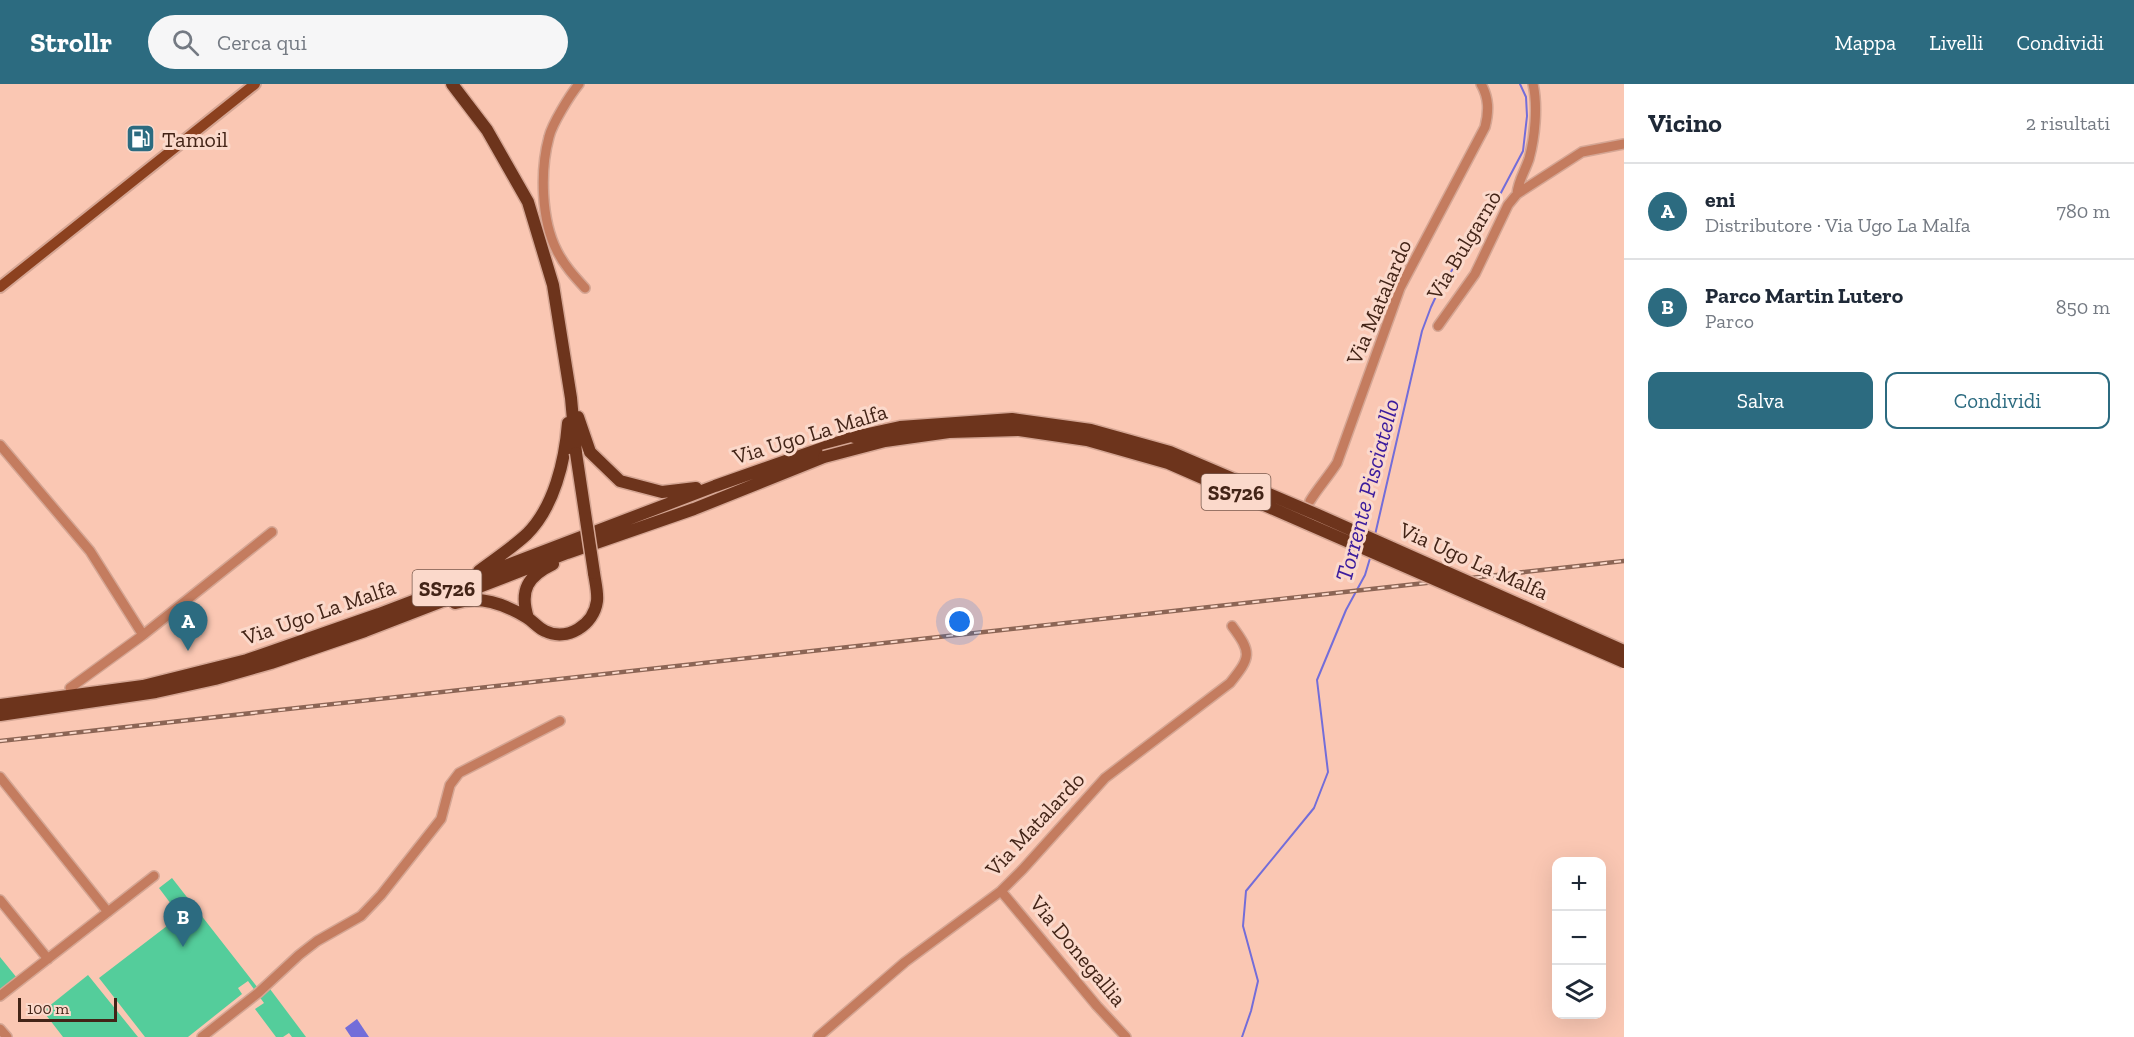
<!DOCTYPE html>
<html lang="it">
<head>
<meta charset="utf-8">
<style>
	body { margin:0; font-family:"Zilla Slab",serif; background:#f6f6f7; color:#1f2937 }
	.controls { position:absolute; right:18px; bottom:18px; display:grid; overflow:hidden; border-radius:12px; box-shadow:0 6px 24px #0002 }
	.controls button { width:54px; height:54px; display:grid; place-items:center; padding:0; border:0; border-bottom:2px solid #e0e1e3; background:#fff; color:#1f2937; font:30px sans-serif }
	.scale { position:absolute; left:18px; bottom:15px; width:99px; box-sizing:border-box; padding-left:6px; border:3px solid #432417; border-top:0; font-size:16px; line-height:21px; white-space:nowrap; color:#432417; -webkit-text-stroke:4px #fbd9cb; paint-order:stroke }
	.you { position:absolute; left:960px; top:538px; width:21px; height:21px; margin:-15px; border:4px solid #fff; border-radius:50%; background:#1a73e8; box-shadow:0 0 0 9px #1a73e833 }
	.badge { display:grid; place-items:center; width:39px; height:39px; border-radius:50%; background:#2c6b80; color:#fff; font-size:20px; font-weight:700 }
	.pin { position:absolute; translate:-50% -50px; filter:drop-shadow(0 2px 3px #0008) }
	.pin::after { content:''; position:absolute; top:32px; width:21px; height:18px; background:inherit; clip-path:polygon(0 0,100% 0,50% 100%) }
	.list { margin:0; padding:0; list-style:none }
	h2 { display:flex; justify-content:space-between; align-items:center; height:78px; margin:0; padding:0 24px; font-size:26px }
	h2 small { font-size:20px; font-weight:400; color:#747a83 }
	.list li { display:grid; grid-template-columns:39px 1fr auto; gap:18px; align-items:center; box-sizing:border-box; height:96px; padding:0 24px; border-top:2px solid #e0e1e3 }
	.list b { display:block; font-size:22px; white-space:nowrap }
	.list p { margin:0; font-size:20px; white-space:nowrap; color:#747a83 }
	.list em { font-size:20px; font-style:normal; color:#747a83 }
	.actions { display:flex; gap:12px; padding:18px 24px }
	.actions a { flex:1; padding:14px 0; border:2px solid #2c6b80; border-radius:12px; text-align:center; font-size:21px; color:#2c6b80 }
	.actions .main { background:#2c6b80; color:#fff }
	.icon { flex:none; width:33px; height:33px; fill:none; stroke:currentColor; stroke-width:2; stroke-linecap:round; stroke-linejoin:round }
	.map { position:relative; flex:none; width:1624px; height:953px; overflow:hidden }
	header { display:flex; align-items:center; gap:36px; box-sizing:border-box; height:84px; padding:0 30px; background:#2c6b80; color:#fff }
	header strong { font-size:28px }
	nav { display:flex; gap:33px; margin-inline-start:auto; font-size:21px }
	.search { width:420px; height:54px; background:#f6f6f7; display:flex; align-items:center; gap:15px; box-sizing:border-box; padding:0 21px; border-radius:33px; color:#747a83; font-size:22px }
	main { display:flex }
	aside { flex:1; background:#fff }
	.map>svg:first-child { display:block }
</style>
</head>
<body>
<header>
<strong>Strollr</strong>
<div class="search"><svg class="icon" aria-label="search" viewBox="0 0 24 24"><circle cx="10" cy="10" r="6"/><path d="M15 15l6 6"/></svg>Cerca qui</div>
<nav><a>Mappa</a><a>Livelli</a><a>Condividi</a></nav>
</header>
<main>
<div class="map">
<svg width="1624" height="953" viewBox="0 0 1624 953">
	<rect width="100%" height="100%" fill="#fac7b3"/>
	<path fill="#54cd9b" d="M172,794L258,904L267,901L306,953H292L289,949L283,953H276L255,925L264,919L248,897L238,904L242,910L188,953H145L99,894L180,832L159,804Z
		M0,873L17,894L0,907Z
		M88,891L138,953H63L43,927Z"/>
	<path fill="#736dd9" d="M357,935L369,953H351L345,944Z"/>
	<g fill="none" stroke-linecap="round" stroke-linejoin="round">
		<path stroke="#736dd9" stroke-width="2" d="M1375,451L1422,247L1431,223L1439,206L1494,122L1523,67L1527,32L1526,13L1520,0
			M1242,953L1251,927L1258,897L1243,842L1246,807L1314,724L1328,688L1317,596L1346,526L1365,491L1371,471"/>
		<defs>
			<path id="minor" d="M579,0C570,11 552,40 549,53C540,86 541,136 557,167C564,181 574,192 585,204
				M1517,110C1518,97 1525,87 1529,75C1535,53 1538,22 1533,0
				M1438,242L1475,190L1508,121L1517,110L1582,68L1624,60
				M0,361L90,467L143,551
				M1310,417C1318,404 1328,393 1337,379L1400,204L1485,43C1489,27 1489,14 1481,0
				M70,604L143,551L272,448
				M0,693L108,828
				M1001,807L1097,922L1126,953
				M0,816L48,875
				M0,912L154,792
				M0,945L7,953
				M202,953L258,909L299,871L317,857L361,832L381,811L441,735L450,701L459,689L560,637
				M818,953L905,878L1001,807L1023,785L1105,694L1230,599C1251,573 1252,569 1232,542"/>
			<path id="major" d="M0,203L255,0"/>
			<path id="highway" d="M452,0L487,46L528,118L553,201L571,314L576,369
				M578,333L590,368L620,397L662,408L696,404
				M479,487C495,475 512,464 527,450C554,423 565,377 568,339
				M455,519C480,511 504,520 526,533C533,537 538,544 545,547C567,558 594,541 597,517C598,508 595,497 594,489
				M528,534C519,506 528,492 553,480
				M0,621L143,602L247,576L379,530L715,402L854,353
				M0,631L156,608L215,595L271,579L365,547L567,469L694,425L824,373"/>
		</defs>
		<use href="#minor" stroke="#d5a694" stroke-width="12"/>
		<use href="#major" stroke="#d5a694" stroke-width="14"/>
		<use href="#highway" stroke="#d5a694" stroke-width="15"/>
		<use href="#minor" stroke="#c47c5f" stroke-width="9"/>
		<use href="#major" stroke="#8c411f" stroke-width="10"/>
		<use href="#highway" stroke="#6d341c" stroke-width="12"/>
		<defs>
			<path id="rail" d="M0,657L1624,477"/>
		</defs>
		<use href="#rail" stroke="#8c6555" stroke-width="4.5"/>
		<use href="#rail" stroke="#fbd9cb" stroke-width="2" stroke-dasharray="7" stroke-linecap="butt"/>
		<defs>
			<path id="highway-bridge" d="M854,353L900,343L1012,335L1091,346L1170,368L1318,431L1624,567
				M576,369L594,489
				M824,373L885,357L949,348L1019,346L1087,356L1168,379L1624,578"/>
		</defs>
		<use href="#highway-bridge" stroke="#d5a694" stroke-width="15" stroke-linecap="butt"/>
		<use href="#highway-bridge" stroke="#6d341c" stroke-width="12"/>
	</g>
	<defs>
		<symbol id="fuel-square" viewBox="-11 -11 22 22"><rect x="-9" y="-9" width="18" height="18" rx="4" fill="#2c6b80" stroke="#fbd9cb"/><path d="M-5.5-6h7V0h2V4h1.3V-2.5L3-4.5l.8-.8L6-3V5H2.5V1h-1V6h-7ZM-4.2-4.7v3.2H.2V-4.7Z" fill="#fff"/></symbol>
	</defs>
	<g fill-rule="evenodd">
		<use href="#fuel-square" x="124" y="38" width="33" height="33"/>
	</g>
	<g text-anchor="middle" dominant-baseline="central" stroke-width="6" stroke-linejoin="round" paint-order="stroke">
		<g fill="#fbd9cb" stroke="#7a5a4d" stroke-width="1.5">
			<rect x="1201.5" y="390" width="69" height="36" rx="4.5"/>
			<rect x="412.5" y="486" width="69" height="36" rx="4.5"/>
		</g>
		<g font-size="21" font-weight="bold" fill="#432417">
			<text x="1236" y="408">SS726</text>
			<text x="447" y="504">SS726</text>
		</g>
		<g font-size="22" fill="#432417" stroke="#fbd9cb" text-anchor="start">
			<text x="162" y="55">Tamoil</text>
		</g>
		<g font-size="22" fill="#432417" stroke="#fbd9cb">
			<text transform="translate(1464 161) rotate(-59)">Via Bulgarnò</text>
			<text transform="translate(1379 218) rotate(-67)">Via Matalardo</text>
			<text transform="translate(810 350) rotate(-17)">Via Ugo La Malfa</text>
			<text transform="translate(1474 477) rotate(24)">Via Ugo La Malfa</text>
			<text transform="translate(319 528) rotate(-19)">Via Ugo La Malfa</text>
			<text transform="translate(1035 740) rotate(-47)">Via Matalardo</text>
			<text transform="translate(1078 867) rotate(50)">Via Donegallia</text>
		</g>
		<g font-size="24" font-style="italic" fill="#3b1b9d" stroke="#fbd9cb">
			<text transform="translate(1367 406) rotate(-75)">Torrente Pisciatello</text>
		</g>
	</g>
</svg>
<div class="controls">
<button>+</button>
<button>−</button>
<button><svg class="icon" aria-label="layers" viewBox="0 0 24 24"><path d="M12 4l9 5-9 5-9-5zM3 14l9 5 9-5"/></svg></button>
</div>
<div class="scale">100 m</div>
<div class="you"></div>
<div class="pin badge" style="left:188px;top:567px">A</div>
<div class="pin badge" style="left:183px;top:863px">B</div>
</div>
<aside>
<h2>Vicino<small>2 risultati</small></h2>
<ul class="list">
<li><span class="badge">A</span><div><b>eni</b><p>Distributore · Via Ugo La Malfa</p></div><em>780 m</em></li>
<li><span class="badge">B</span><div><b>Parco Martin Lutero</b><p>Parco</p></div><em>850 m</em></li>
</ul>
<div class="actions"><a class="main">Salva</a><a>Condividi</a></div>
</aside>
</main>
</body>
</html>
